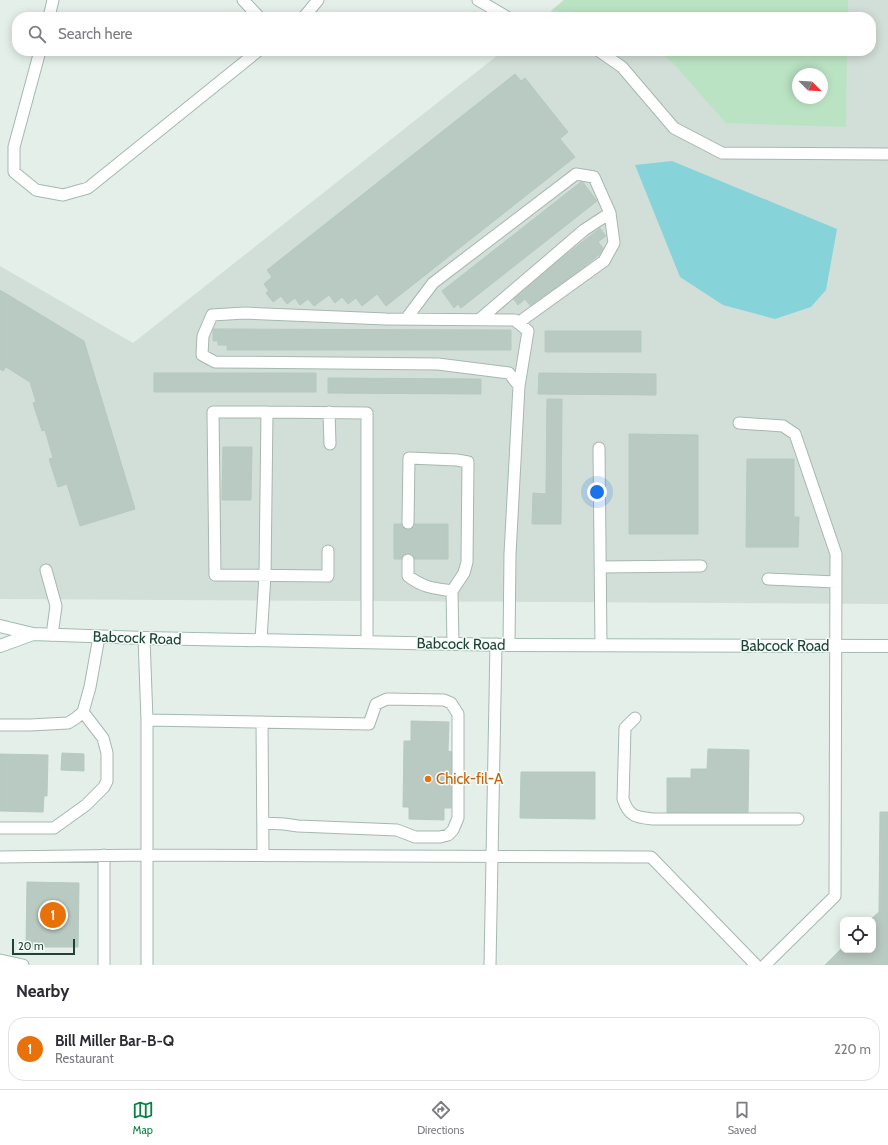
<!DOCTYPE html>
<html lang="en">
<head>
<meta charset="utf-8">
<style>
	body { margin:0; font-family:Cabin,sans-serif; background:#f2f2f3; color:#2b2b33 }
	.controls { position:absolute; right:12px; bottom:12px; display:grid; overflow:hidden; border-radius:8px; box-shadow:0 2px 10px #0003 }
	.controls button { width:36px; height:36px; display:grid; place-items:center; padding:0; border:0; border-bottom:1px solid #e1e1e2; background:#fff; color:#2b2b33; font:20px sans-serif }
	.compass { position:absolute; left:792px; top:68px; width:36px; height:36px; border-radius:50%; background:#fff; box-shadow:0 2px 10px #0003; rotate:114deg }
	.scale { position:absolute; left:12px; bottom:10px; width:63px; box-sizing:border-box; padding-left:4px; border:2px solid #204338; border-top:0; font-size:11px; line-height:14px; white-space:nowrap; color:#204338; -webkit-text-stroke:3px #f5fbf8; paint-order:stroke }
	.you { position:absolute; left:597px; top:492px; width:14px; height:14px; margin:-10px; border:3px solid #fff; border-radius:50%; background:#1a73e8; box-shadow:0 0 0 6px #1a73e833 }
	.badge { display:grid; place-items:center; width:26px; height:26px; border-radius:50%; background:#0b8043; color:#fff; font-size:13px; font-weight:700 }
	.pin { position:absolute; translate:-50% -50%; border:2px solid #fff; box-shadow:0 1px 4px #0006 }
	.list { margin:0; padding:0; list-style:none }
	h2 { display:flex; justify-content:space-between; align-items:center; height:52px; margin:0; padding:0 16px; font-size:17px }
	h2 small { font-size:13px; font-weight:400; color:#7c7c81 }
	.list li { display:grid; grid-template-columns:26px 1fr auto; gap:12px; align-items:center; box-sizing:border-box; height:64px; margin:0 8px 8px; padding:0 8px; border:1px solid #e1e1e2; border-radius:16px }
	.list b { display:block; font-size:15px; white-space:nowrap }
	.list p { margin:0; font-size:13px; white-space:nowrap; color:#7c7c81 }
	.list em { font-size:13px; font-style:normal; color:#7c7c81 }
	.icon { flex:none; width:22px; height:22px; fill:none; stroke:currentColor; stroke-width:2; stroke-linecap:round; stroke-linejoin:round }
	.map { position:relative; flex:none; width:888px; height:965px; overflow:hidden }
	.search { position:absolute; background:#fff; box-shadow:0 2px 10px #0003; left:12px; right:12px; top:12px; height:44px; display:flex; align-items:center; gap:10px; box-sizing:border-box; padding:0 14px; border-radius:16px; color:#7c7c81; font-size:15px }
	.sheet { height:124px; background:#fff }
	nav { display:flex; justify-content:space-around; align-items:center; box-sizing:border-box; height:56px; border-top:1px solid #e1e1e2; background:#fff; font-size:11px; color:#7c7c81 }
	nav a { display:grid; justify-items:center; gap:2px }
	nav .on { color:#0b8043 }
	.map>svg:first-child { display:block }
</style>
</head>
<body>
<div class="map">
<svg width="888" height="965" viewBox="0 0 888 965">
	<rect width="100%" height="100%" fill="#e4efe9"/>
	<path fill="#d2dfd8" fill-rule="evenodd" d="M564,0H888V604L0,599V266L133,343L503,51H871V17H544ZM798,74H822V98H798Z"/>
	<path fill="#bae3c3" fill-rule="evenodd" d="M564,0H848V17H586L552,10Z
		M657,51H847L846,127L726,123L671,61ZM798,74H822V98H798Z"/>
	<path fill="#86d3da" d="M672,161L837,229L826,290L811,307L775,319L723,305L680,277L635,165Z"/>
	<path fill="#b9cac2" stroke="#b5cac0" d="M515,74L521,81L525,78L568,132L560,139L575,157L386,306L377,294L362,306L356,298L348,304L342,297L335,303L329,295L314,306L308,299L300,305L295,298L287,304L281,296L273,302L266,293L269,291L264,284L272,277L267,270Z
		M582,181L597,201L461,308L458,304L454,308L442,291Z
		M600,228L606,236L598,242L605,250L532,308L525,299L518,305L512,297Z
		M0,290L84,341L135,509L80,526L67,484L58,487L49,459L53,458L45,430L42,431L33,403L36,402L30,382L6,367L3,371L0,369Z
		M213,329L511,330V350H227V345H218V341H213Z
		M545,331H641V352H545Z
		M154,373H316V392H154Z
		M539,373L656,374V395L538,394Z
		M328,378L481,379V394L328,393Z
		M547,399H562L561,524H532L533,493L546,494Z
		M629,434L698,435V534H629Z
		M223,447H252L251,500H222Z
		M747,459H794V517H799L798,547H746Z
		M394,524H448V559H394Z
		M411,721L449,722L448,751L452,752L451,808H444V820L409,819V807H403L404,741H411Z
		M708,749L749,750L748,814L667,813V778H691V769H707Z
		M62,753L84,754V771L61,770Z
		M0,754L48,755L47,796H44L43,812L0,811Z
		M521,772H595V819L520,818Z
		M880,812H888V965H825L843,947V950H873V920H870L879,912Z
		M27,882L79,883L78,947H26Z"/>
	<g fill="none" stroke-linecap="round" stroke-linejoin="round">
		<defs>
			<path id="service" d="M243,0L259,17
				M478,0L507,17
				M49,17L53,0
				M304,17L318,0
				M40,51L14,147V172L36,190L63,195L88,188L258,51
				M599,51L622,67L674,128L722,153L888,154
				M406,319L433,283L576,174L594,177L610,213L614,243L604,261L518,323
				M480,319L584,230L610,213
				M267,412L367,413V642
				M329,412L330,444
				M739,423L783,426L795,434L836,554L835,896L765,965
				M599,448L601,645
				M408,523L409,458L457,460L468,462L467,562L464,573L452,591L453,644
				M408,560V576C424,588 433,588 452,591
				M600,567L701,566
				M46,570L56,606L52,635
				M768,579L836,582
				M144,638L147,720L369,724L376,704L387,699L444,700L451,703L458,714V818L453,830L448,835L440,837H415L397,830L298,826L284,824L263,823
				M261,640L265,575L267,412H213L215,575L328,576V551
				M509,645L510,554L519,386L509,373L438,364L215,362L202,355L203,336L212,315L245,313L386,319L515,320L528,331L519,386
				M635,718L625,728L623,799C629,817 636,817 653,819H798
				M147,720V965
				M262,722L263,855
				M0,725H30L68,723L76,718L83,712L90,687L99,637
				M0,828H54L86,805L104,787L107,781V753L103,738L83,712
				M104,855V965
				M0,857L147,855L651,857L756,965
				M0,960L23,965
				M490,965L496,644"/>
			<path id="secondary" d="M0,626L33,634L144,638L509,645L888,646
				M0,646L33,634"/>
		</defs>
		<use href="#service" stroke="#a5b8b0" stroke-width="13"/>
		<use href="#secondary" stroke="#a1bcb1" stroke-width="14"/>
		<use href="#service" stroke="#fff" stroke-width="11"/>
		<use href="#secondary" stroke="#fff" stroke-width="12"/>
	</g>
	<circle fill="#e8710a" stroke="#f5fbf8" stroke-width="1.5" cx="428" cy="779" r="4"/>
	<g text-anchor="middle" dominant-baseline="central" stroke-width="3" stroke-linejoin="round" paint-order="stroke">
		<g font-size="15" fill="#204338" stroke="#f5fbf8">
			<text transform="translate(137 638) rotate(2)">Babcock Road</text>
			<text transform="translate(461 644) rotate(1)">Babcock Road</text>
			<text x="785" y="646">Babcock Road</text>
		</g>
		<g font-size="15" fill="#c56008" stroke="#f5fbf8" text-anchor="start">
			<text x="436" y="779">Chick-fil-A</text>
		</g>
	</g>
</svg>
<div class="controls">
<button><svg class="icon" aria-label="locate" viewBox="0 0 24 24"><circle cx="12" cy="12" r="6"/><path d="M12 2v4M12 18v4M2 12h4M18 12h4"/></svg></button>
</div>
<svg class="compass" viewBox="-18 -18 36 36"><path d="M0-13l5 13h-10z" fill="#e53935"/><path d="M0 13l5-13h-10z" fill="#7c7c81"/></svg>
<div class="scale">20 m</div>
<div class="you"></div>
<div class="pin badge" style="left:53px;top:915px;background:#e8710a">1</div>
<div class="search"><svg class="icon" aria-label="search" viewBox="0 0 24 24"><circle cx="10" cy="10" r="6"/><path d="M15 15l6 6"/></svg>Search here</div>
</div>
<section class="sheet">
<h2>Nearby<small></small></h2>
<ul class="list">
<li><span class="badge" style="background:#e8710a">1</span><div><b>Bill Miller Bar-B-Q</b><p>Restaurant</p></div><em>220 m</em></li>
</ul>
</section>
<nav>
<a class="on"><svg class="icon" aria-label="map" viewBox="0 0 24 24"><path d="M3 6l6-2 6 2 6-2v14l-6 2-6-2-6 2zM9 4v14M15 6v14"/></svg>Map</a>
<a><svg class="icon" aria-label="directions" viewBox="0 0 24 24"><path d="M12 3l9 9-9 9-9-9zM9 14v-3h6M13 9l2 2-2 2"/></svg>Directions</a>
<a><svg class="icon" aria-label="saved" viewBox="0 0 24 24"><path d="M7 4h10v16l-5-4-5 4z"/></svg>Saved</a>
</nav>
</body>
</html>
